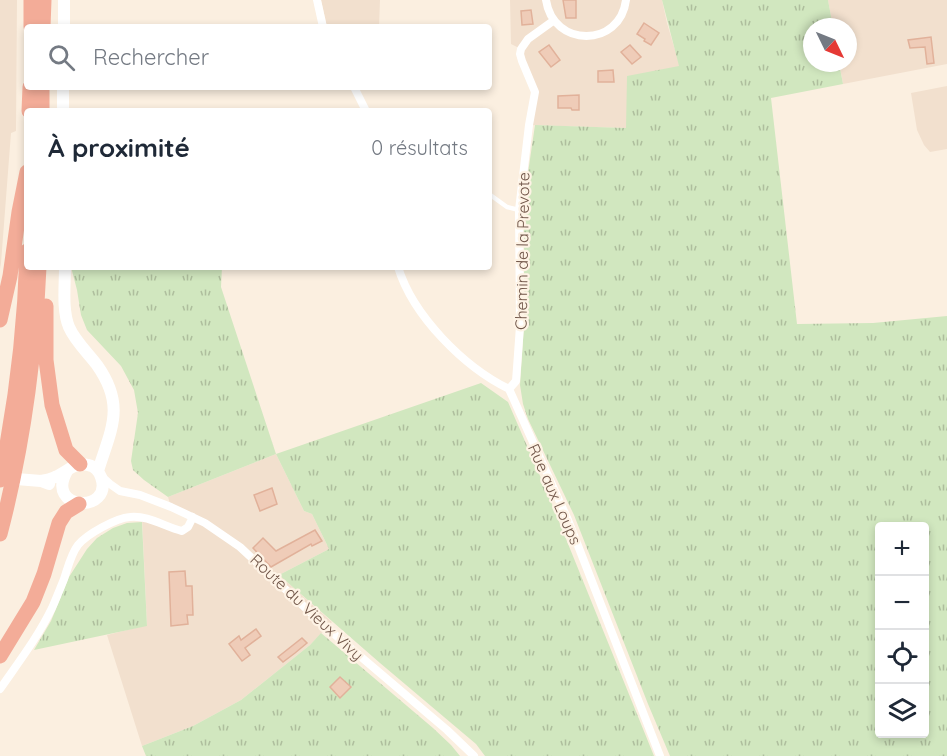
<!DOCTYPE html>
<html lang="fr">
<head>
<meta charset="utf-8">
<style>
	body { margin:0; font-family:Quicksand,sans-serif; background:#f6f6f7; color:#1f2937 }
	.controls { position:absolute; right:18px; bottom:18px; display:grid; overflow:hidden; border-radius:6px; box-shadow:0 3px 9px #0003 }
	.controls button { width:54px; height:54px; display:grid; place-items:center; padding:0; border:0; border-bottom:2px solid #e0e1e3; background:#fff; color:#1f2937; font:30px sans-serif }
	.compass { position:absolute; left:803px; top:18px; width:54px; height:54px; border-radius:50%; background:#fff; box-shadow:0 3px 9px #0003; rotate:133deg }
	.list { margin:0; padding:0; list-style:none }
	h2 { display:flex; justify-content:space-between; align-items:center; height:78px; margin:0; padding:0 24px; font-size:26px }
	h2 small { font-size:20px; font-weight:400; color:#747a83 }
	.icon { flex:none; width:33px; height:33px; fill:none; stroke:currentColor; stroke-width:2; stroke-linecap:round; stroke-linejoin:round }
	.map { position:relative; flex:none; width:947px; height:756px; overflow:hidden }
	.search { position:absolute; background:#fff; box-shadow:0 3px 9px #0003; left:24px; top:24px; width:468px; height:66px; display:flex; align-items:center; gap:15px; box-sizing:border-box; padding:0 21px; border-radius:6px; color:#747a83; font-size:22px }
	.panel { position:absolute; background:#fff; box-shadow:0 3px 9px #0003; left:24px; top:108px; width:468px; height:162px; border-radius:6px }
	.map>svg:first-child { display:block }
</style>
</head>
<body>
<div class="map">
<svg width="947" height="756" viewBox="0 0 947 756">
	<defs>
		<pattern id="grass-tufts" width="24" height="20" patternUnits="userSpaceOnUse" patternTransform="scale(1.5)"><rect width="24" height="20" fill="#d1e7bf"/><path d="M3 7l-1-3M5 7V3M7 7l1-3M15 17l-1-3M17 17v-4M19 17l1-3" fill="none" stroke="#aebe9d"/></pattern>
	</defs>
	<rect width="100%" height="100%" fill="#fbefe0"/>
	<path fill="#f2e0ce" d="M0,0H17L16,131L11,133L1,263L0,269Z
		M321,0H380L379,27H327Z
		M510,0H662L667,23L680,67L626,128L529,125L535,92L521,49L511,44Z
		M828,0H947V64L843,84L839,63H848V27H833Z
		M947,86V149L930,152L924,145L917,130L911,93Z
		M276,454L304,511L312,514L329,549L279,575L332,622L310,645L241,700L193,726L142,746L107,635L147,625L142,517L182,531L193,517L171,507L168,497Z"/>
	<path fill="url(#grass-tufts)" fill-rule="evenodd" d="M662,0H828L833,27H812V63H839L843,84L771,98L797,324L873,323L947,316V756H670L648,704L574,515L528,419L523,404L520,385L524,325V200L535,125L626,128L627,76L679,66ZM880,526H924V734H880Z
		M71,267H222L221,287L276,454L481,383L508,402L547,492L654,756H485L476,744L380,663L279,575L329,549L312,514L304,511L276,454L168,497L144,480L133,470L131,461L138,413L134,390L121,366L87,330L81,315L77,290Z
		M142,522L147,626L34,650L51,621L69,577L87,549L97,538L113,528L127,523Z
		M321,633L433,728L451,745L460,756H146L142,746L193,726L241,700L310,645Z"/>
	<path fill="#efccb8" stroke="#e1b19a" stroke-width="1.5" d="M563,0H576V18H566Z
		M531,10L533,24L522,25L521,11Z
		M644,23L659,33L651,45L644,41L645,39L637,34Z
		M931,37L934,63L927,64L925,47L910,48L908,40Z
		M549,45L560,60L551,67L539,52Z
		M630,45L641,57L632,64L621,52Z
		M613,70L614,82H598V71Z
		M579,95V110H572L571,108H558V96Z
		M272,488L277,504L260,511L254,495Z
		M315,530L322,541L312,546L311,544L271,567L253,548L263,538L276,551Z
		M185,571L186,586H192L193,615H187L188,624L171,626L169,572Z
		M256,629L261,636L245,648L250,655L242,661L229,644L239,636L241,640Z
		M302,638L307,643L295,653L283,662L278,657Z
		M340,677L351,687L340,698L330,687Z"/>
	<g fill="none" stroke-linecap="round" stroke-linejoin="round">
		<path stroke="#fff" stroke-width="4.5" d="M489,194L507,207L519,210"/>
		<path stroke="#fff" stroke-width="8" d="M317,0L323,27
			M546,0C553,48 620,48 626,0
			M354,87L366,111
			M398,267C413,316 464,367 509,389L568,520L660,756
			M509,389L516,381L518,354L520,326L519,210L529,125L535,92L522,61L520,54L521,49L528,39L553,21
			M100,475L110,484L120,491L140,495L171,507L205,523L240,547L327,628L447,730L474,756
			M0,689C18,663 38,637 52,608C56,599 60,589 64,579C68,567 71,554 78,545C87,534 116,518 130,517C148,515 165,527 182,531L188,527L193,517"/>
		<path stroke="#fff" stroke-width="12" d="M64,27V0
			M63,111V87
			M65,267C65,286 62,310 69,327C75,341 88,353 97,365C126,406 111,429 98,471
			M4,478L41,481L49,484
			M41,481C46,480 51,479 55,477C66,473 75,461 88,465C94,466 99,471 101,477C114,514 44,511 67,471"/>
		<path stroke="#f3ac98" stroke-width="15" d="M31,27V0
			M43,27L44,0
			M29,111L30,87
			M42,111V87
			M46,306V360L52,405L66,450L80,464
			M0,320L10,276L19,212L27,172
			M0,480C16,404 25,328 27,251
			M0,534C23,447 35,357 39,267
			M0,656L33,602L44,574L59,523L66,512L79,504"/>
	</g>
	<g text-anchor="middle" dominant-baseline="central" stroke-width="4.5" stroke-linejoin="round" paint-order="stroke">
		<g font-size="16" fill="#705548" stroke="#fef3e5">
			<text transform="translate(522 251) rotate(-89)">Chemin de la Prevote</text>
			<text transform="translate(555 494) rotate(66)">Rue aux Loups</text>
			<text transform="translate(307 607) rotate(43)">Route du Vieux Vivy</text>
		</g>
	</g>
</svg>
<div class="controls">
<button>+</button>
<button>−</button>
<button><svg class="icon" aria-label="locate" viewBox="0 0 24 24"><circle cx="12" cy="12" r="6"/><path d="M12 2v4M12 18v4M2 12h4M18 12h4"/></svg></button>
<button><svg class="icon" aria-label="layers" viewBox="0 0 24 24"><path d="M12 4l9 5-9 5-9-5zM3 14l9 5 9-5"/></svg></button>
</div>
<svg class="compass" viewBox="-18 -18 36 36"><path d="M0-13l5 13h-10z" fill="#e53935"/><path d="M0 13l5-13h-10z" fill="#747a83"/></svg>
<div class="search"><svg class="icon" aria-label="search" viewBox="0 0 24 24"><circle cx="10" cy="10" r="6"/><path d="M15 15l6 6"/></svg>Rechercher</div>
<section class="panel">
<h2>À proximité<small>0 résultats</small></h2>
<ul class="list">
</ul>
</section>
</div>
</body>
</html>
